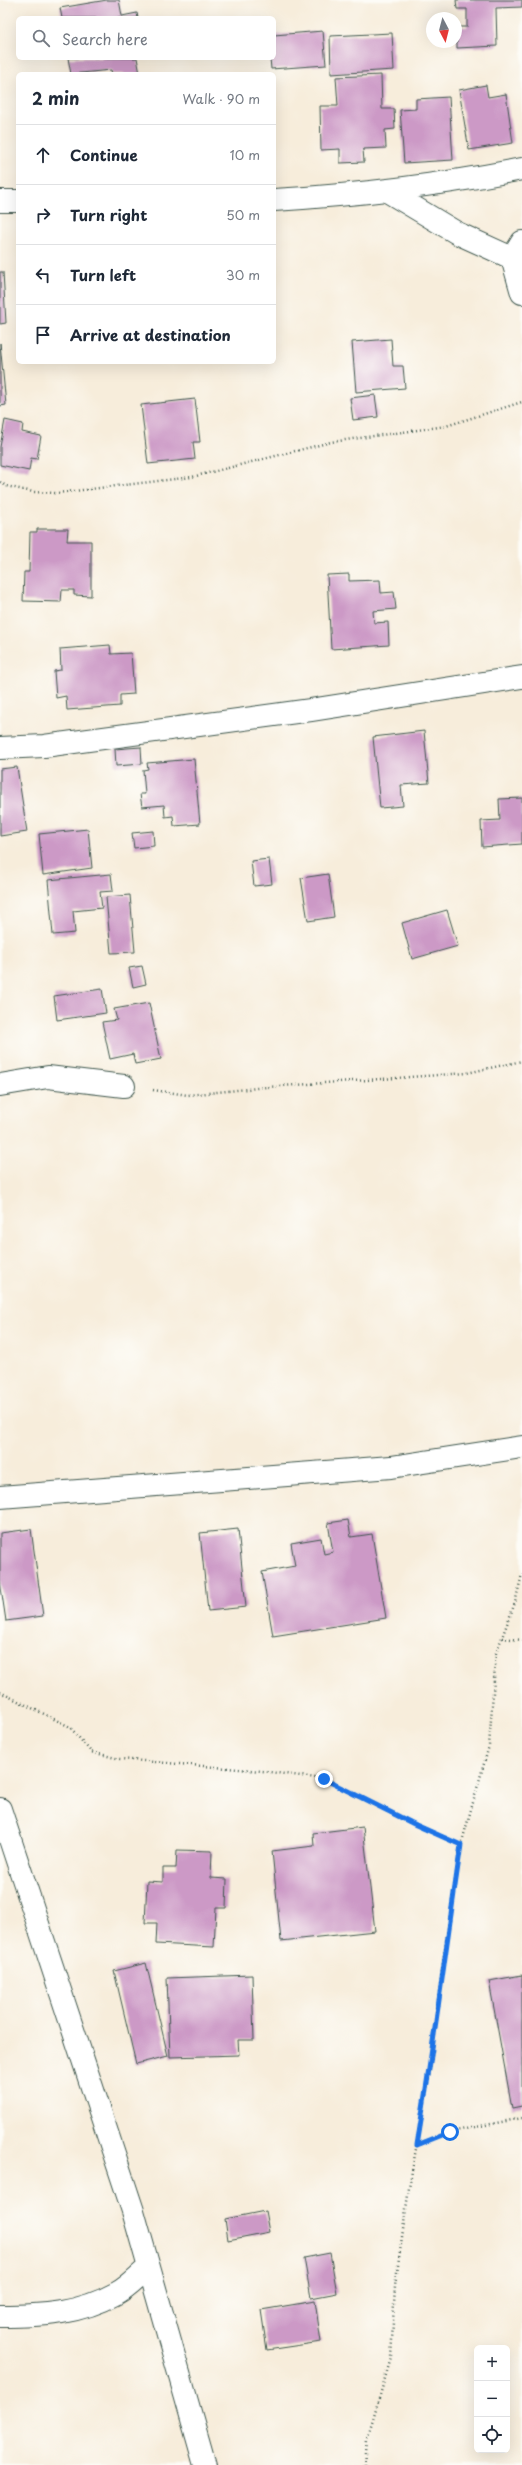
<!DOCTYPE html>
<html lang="en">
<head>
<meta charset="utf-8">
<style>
	body { margin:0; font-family:"Playpen Sans",sans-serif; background:#f6f6f7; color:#1f2937 }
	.controls { position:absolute; right:12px; bottom:12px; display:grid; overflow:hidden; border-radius:6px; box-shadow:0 4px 16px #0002 }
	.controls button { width:36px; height:36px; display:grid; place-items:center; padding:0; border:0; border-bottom:1px solid #e0e1e3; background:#fff; color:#1f2937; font:20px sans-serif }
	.compass { position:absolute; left:426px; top:12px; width:36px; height:36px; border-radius:50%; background:#fff; box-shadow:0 4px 16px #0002; rotate:173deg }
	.stop { position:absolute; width:12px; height:12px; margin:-9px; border:3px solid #1a73e8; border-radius:50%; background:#fff }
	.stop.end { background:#1a73e8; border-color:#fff; box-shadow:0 1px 4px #0008 }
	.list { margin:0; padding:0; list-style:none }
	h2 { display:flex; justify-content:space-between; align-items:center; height:52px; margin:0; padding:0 16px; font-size:17px }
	h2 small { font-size:13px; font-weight:400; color:#747a83 }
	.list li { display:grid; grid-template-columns:26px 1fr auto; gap:12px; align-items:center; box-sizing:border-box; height:60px; padding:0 16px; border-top:1px solid #e0e1e3 }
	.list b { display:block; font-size:15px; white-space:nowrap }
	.list em { font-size:13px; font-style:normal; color:#747a83 }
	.icon { flex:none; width:22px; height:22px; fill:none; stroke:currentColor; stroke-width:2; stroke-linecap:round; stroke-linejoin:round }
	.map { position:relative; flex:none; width:522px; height:2465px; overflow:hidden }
	.search { position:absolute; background:#fff; box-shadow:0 4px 16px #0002; left:16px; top:16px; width:260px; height:44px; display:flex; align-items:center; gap:10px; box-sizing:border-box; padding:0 14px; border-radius:6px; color:#747a83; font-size:15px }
	.panel { position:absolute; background:#fff; box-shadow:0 4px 16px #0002; left:16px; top:72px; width:260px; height:292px; border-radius:6px }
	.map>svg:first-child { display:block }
</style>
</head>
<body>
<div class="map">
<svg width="522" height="2465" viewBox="0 0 522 2465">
	<rect width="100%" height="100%" fill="#fdfcf7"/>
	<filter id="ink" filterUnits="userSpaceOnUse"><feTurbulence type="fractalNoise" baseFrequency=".025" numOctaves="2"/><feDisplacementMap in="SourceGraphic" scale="8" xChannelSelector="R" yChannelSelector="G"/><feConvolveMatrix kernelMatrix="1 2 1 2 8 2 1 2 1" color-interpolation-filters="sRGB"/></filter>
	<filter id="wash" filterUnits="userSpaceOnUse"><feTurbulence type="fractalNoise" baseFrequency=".012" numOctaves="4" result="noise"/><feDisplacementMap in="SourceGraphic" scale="16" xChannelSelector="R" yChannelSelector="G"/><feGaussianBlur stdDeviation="0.9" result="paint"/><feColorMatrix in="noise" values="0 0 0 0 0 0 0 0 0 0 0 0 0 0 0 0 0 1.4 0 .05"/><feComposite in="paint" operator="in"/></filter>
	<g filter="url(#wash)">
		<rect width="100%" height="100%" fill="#f7eddb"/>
		<g id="blocks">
			<path fill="#cc99c6" d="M107,0H119L122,16L137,13L138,18H62L60,8Z
				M456,0H522V7L496,8L497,46L457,48V27H467V9H457Z
				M323,31L326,65L271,69L270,58H274V35Z
				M392,33L394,70L331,74L330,36Z
				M68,58H137L140,74H112L111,70L71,74Z
				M381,75L382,109H394L395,129L385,130L386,148L363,149L364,162L340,163V149L321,150L320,106H338L336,77Z
				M486,85L488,97L506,94L513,143L469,150L459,90Z
				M449,97L453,160L404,163L400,110L416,109V99Z
				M0,272H3L6,323L0,324Z
				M391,339L393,366H403L405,388L356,392L352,342Z
				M0,343L6,405L0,406Z
				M375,395L378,417L353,420L350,398Z
				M195,399L200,442H193L195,459L148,464L141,405Z
				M5,420L23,424L22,432L41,436L37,459L31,458L29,471L0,465V447Z
				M37,529H68L67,541H91V596L74,595V590H62L61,602L23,601L24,572H29L30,532H37Z
				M349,574V581L380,580L381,593L394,592L396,609L373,611L374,623L388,622L389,645L331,649L327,575Z
				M110,645L111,654L131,653L134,694L120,695V706L67,710L66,696L56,698L54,671L61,670L60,649Z
				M424,731L429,783L401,785L403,806L380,808L373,737Z
				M141,747L142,764L116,766L115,749Z
				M194,759L200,824L174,826L173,816L165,817L164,805L142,807L140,794H145L143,770L148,769L147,763Z
				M17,767L27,832L0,836V769Z
				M522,798V844L482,847L481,821L500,820L499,799Z
				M88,829L92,868L43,875L39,834Z
				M153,831L154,846L134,848L132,833Z
				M269,859L272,884L254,886L251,861Z
				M111,874L113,891L100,892L102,908L73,911L75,933L53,935L48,880Z
				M328,874L334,917L308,921L301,878Z
				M130,895L135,952L111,953L106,897Z
				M447,910L458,946L412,959L402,923Z
				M142,966L146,984L133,987L129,968Z
				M102,989L106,1013L57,1020L54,996Z
				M149,1003L161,1059L135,1064L133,1054L110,1059L102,1022L117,1020L114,1009Z
				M348,1520L351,1537L372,1534L386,1618L273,1636L262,1572L295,1566L291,1543L321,1538L324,1554L333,1552L328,1523Z
				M31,1529L43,1616L6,1621L0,1581V1533Z
				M238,1529L246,1607L208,1611L200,1533Z
				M363,1827L375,1931L281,1941L272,1851L314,1846L313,1833Z
				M177,1850L212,1851L211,1878L227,1879L226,1908H216L214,1947L156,1944L157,1923H145L147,1881L163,1882V1868H176Z
				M146,1963L168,2056L136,2064L114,1971Z
				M252,1975L254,2040H238L239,2055L170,2057L167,1978Z
				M522,1975V2106L512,2108L489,1981Z
				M265,2211L269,2232L228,2240L225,2219Z
				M330,2253L337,2293L311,2298L304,2258Z
				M315,2301L321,2342L267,2350L261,2310Z"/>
		</g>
	</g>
	<g filter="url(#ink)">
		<use href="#blocks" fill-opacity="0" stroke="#3f574d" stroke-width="1"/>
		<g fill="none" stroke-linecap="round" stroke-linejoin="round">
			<defs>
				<path id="minor" d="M387,191L457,233L512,258L522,293
					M274,200C358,195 440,185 522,169
					M0,201H18
					M512,258L522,242
					M0,748L44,746L311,710L522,677
					M0,1085L48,1077L124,1086
					M0,1497L391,1467L522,1447
					M0,1809L133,2211L205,2465
					M0,2316C42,2316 79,2314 117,2293C128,2287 138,2276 148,2268"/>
			</defs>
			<use href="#minor" stroke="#3f574d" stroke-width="24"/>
			<path stroke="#3f574d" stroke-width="2.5" stroke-dasharray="1 3" stroke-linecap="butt" d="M0,482L6,486L33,492L57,493L192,477L331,442L446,426L522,402
				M153,1090L188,1095L267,1087L467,1073L522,1061
				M502,1638L522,1640
				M0,1692L70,1727L91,1752L120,1759L262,1771L324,1779L416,1825L461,1845
				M417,2145L450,2132L522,2118
				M365,2465L367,2439L391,2358L395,2286L409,2188L429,2076L444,1956L461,1845L489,1746L496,1653L515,1603L522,1574"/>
			<use href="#minor" stroke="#fff" stroke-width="22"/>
		</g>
	</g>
	<g fill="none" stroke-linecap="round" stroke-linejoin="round" filter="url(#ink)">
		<path stroke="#1a73e8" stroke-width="5" d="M324,1779L416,1825L461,1845C446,1945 434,2045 417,2145L450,2132"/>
	</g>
</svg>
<div class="controls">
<button>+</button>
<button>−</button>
<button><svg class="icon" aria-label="locate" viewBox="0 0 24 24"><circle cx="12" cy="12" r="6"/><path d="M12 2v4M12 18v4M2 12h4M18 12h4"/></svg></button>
</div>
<svg class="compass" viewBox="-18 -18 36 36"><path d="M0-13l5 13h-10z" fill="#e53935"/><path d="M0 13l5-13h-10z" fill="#747a83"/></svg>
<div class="stop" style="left:450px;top:2132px"></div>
<div class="stop end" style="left:324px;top:1779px"></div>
<div class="search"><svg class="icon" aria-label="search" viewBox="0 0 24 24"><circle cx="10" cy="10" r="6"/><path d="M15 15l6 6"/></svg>Search here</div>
<section class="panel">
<h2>2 min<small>Walk · 90 m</small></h2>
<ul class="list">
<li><svg class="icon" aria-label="ahead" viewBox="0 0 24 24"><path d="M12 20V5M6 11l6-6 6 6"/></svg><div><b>Continue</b></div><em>10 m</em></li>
<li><svg class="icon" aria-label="right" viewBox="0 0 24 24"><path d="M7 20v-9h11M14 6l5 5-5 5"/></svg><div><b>Turn right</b></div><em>50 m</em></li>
<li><svg class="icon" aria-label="left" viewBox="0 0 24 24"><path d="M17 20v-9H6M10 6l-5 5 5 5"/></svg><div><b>Turn left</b></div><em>30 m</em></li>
<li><svg class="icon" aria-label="arrive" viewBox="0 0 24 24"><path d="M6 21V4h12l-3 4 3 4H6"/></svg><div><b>Arrive at destination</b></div></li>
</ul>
</section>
</div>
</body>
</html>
